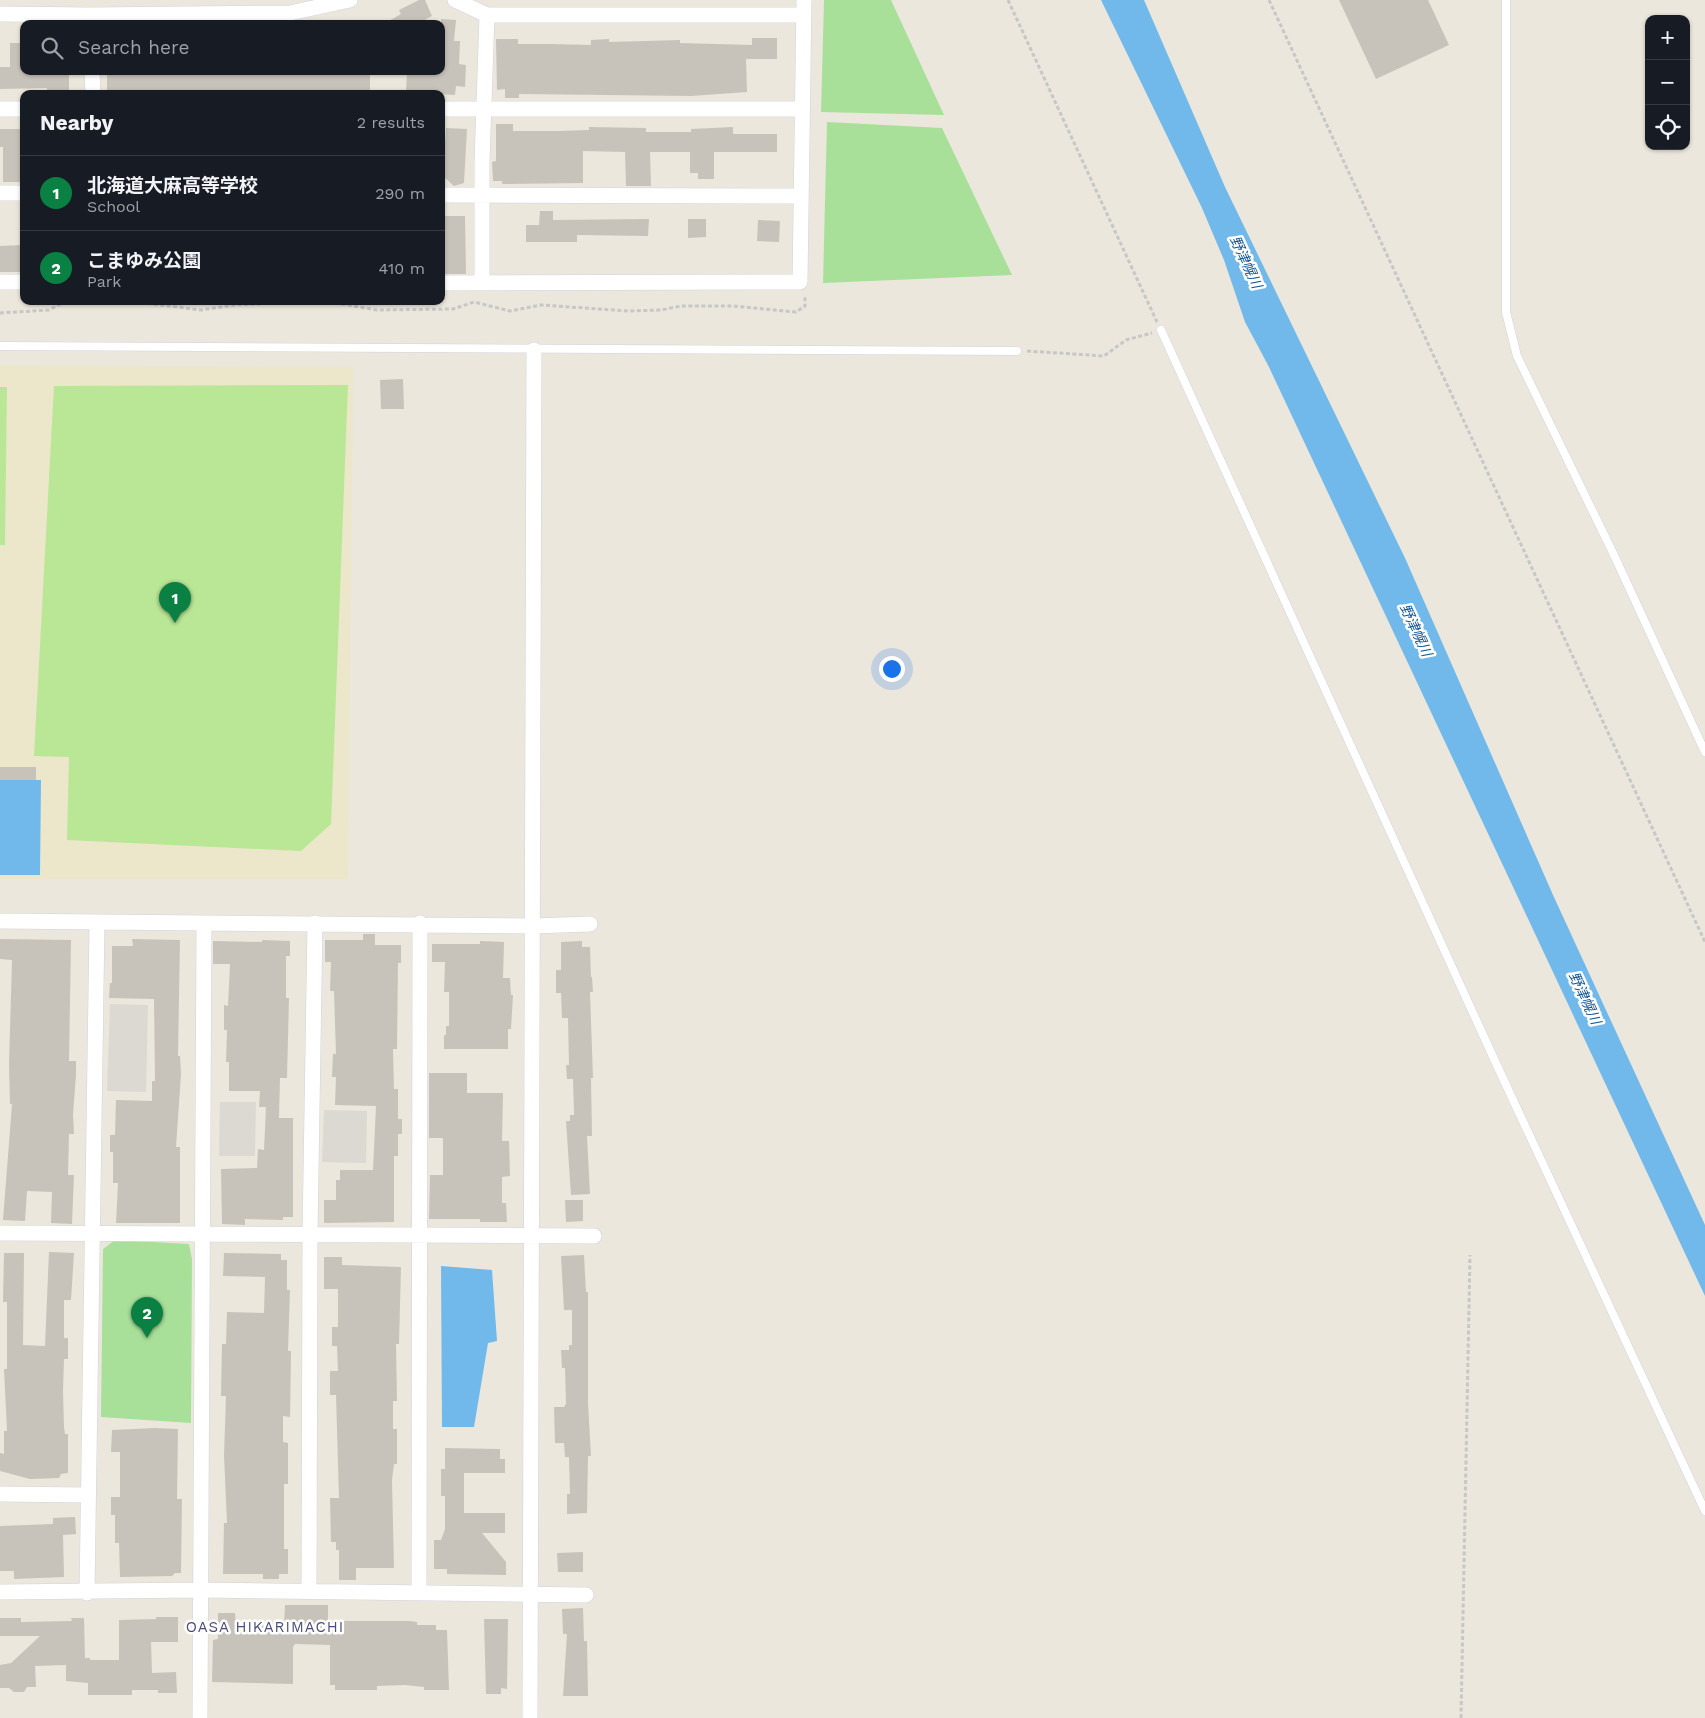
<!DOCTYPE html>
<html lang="en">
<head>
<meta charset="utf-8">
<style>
	body { margin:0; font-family:"Work Sans","Noto Sans JP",sans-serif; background:#242831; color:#f1f3f6 }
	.controls { position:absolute; right:15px; top:15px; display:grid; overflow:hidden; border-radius:10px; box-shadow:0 1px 4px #0004 }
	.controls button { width:45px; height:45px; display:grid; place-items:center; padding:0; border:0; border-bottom:1px solid #363941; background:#171b24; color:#f1f3f6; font:25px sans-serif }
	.you { position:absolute; left:891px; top:668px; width:18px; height:18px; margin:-12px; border:4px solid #fff; border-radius:50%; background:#1a73e8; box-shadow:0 0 0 8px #1a73e833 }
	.badge { display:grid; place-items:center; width:32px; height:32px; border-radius:50%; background:#0b8043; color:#fff; font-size:16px; font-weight:700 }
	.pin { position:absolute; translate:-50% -41px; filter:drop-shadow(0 1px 2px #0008) }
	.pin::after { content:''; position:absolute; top:26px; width:18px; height:15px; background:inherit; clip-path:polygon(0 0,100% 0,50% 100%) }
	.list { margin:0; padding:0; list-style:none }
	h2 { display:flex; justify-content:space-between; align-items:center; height:65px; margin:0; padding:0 20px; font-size:21px }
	h2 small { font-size:16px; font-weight:400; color:#9ea1a6 }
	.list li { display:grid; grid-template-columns:32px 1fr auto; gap:15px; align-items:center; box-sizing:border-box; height:75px; padding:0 20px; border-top:1px solid #363941 }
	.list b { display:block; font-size:19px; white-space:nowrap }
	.list p { margin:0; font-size:16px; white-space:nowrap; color:#9ea1a6 }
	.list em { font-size:16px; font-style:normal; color:#9ea1a6 }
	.icon { flex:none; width:28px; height:28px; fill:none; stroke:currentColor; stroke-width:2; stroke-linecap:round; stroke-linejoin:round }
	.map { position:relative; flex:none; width:1705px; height:1718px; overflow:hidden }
	.search { position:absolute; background:#171b24; box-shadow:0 1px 4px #0004; left:20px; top:20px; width:425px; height:55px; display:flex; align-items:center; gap:12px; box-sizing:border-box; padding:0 18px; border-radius:10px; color:#9ea1a6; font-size:19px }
	.panel { position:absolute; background:#171b24; box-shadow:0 1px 4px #0004; left:20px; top:90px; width:425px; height:215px; border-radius:10px }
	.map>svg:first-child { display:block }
</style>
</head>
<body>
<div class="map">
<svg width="1705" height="1718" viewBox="0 0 1705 1718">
	<rect width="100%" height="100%" fill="#ebe7dc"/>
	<path fill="#ece6cb" d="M0,365L353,367L348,879H0Z"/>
	<path fill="#a8e09a" d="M824,0H891L944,115L821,112Z
		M827,122L942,128L1012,275L823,283Z
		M115,1240L189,1244L192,1259L191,1423L101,1417L103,1249Z"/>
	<path fill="#b9e795" d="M348,385L331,824L301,851L67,840L69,757L34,756L54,386Z
		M0,387H7L5,545H0Z"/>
	<path fill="#dbd9d2" d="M110,1004L148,1005L146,1092L107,1091Z
		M220,1102H256L255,1156H219Z
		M324,1110L367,1111L366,1163L322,1162Z"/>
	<path fill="#71b9ea" d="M1101,0H1144L1225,187L1405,558L1553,895L1705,1225V1296L1269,367L1245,322L1224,260L1202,208Z
		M0,780H41L40,875H0Z
		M441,1266L492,1270L497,1341L488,1343L474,1427H442Z"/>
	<path fill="#c7c3bb" d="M419,0H425L432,16L417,24H384L401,14L399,10Z
		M1339,0H1428L1449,45L1376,79Z
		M441,19L456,20L454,41H460L459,64L466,65L465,87L456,86L455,95L406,92L407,71H441Z
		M752,38H777V59H746L747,92L691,96L519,94V98H505V89L497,90L496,39H518V44H551L591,45V40L609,39V42L680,40V43L752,45Z
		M10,43H24V71H33V74L69,73V93L47,94V88L0,89V67H10Z
		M107,71H132V74L181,71H370V90L312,94L107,92Z
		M496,124H513V131H558L589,130V127L646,128V132H691V129L733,127V134H777V152H714V179H698V173H690V152H650L651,186H626L625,152L583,151V183L502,184V181H493L492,162L496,161Z
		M446,128L467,129L464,183L454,186L443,176Z
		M0,129H24V182H3V147H0Z
		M540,211H553V220L649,219L648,236L577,235V242H526V225H539Z
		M442,216H465L466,274H443Z
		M688,219H706V237L688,238Z
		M758,220L780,221L779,242L757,241Z
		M24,245V272H0V246Z
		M403,379L404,409H381L380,380Z
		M0,767H36V780H0Z
		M363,934H375V945H401V963H398L397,1049H393L394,1089H398V1119H402V1134H398V1156H394V1222L324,1223V1200H336V1180H340V1170H373L376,1106L335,1105L336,1077H332L333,1054H336L334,991H330L331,962H325V940H363Z
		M0,939L71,940L69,1061H76V1075L73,1114L74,1134H69L68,1175H74L72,1224L51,1223L52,1192L27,1191L25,1221L3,1220L12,1104H10L9,1064L12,960L0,959Z
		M132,939L180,940L178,1056H180L181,1074L176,1147H180V1223H116L118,1183H113V1152H110V1135H115L116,1100L152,1101V1081H155L154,999L109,998L110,983H112V946H133Z
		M262,940L290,941V956H286V998H289L287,1078H280L279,1118H293V1217H283V1220L245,1219V1225L222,1224L221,1169L257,1168L258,1149L264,1150L266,1107H259L260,1091H229V1062H226L227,1030H224V1005L228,1006L230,964H213V941L262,942Z
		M480,941L504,942L503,978H510L511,995H513L511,1029H508V1049H444V1035H446V1026H449V992H444L445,962H432V944H480Z
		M582,941V947H590L591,977H592L593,992H590L593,1078H591L592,1136H587L590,1194L571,1195L566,1121H570V1115H574L573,1079H567L566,1065H569L568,1018H562L561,993H556V970H561V942Z
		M429,1073H467V1093H503L502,1141H509L510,1176L502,1177V1203H506L507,1222H480V1219H429L430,1175H443V1138H429Z
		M565,1200H583V1221L566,1222Z
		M49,1252L74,1253L71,1300H64V1338H68V1359H64L63,1391L64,1427L65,1434H68V1473L61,1474L59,1478L30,1479L0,1471V1453L4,1454V1431H7L4,1369H7V1302H3L4,1253H24L23,1345L45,1346Z
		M224,1253L281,1254V1260H287V1290H290L288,1351H291L290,1417L283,1416V1442L288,1443V1484H284V1549H288V1574H279V1579H263V1574H223L224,1523H227L224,1455L226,1396H221L222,1344H226L227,1312L264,1313L265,1277L223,1276Z
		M584,1255L586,1292H588V1403L591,1456H588L587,1513L567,1514V1494H570L569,1457H565L564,1443H555L554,1407H564L566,1404L565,1368H562L561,1350H569V1345H572V1310H564L561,1256Z
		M324,1257H342V1265L401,1267L399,1344H396L397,1401H393V1429H397V1464H394L392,1480L394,1568H356V1580H339V1550H336V1542H331L330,1498H339L336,1395H330V1371H338L337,1346H332V1327H338V1289H324Z
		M155,1428L178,1429L177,1499H182L181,1573H175L172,1576L120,1577L119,1543H115V1515H111V1497H120V1452H111L112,1430Z
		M445,1448L500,1449V1459H505V1473H464V1513H505V1533H482L506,1562V1575L447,1574V1569H434V1540H441L445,1529V1496H441V1469H445Z
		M75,1517L76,1534L63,1535L64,1577L14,1579V1571H0V1526L53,1524V1518Z
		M583,1552V1572H558L557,1553Z
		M285,1605H328V1621H410L417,1622V1625H436V1630H447L449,1690H424V1687L405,1685L377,1686V1690H335V1685H330V1645L295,1644L293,1647V1684L212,1682L213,1640L218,1639V1613H235L236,1626H284Z
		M583,1608L584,1641H587L588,1696H563L567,1634H563L562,1609Z
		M156,1617H178V1642H151L152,1673L176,1672L177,1693H158V1690H132V1695H88V1683L66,1681V1665L35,1666L36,1687H27L24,1692H14L9,1688H0V1665L11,1663L40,1636H0V1618H21V1622L72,1621L71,1618H84L85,1658H90V1660H119V1620L156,1619Z
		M484,1619H508L507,1689L501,1688V1694H486Z"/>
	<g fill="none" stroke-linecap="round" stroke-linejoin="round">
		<defs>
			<path id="lane" d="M1506,0V312L1517,356L1614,555L1705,752
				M1161,330L1500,1072L1705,1511
				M0,346L1017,351"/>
			<path id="street" d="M455,0L487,15H803
				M0,14L91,15L290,13L350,0
				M92,71L93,94
				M0,109H24
				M441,109H801
				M0,193H24
				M441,195L801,196
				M0,282H24
				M441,283L800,282L804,0
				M482,283V162L487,15
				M0,921L534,926L590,924
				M0,1233L594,1236
				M0,1494L88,1495
				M309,1591L310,1234L315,923
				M0,1592L200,1590L586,1595
				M419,1592L420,923
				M87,1593L97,923
				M200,1718L204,923
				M530,1718L534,350"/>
		</defs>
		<use href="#lane" stroke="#d1d2e2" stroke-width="9"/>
		<use href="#street" stroke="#d1d2e2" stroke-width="16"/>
		<path stroke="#c7c7c7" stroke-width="3" stroke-dasharray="4 2.5" stroke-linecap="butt" d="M1008,0L1157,322
			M1269,0L1705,942
			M128,301L201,310L235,305L294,302H329L377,310L453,309L474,302L510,311L541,305L628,311L661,310L681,306H733L796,312L805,306V296
			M0,313L49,310L66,301
			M1027,351L1104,356L1126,340L1152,333
			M1461,1718L1470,1255"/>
		<use href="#lane" stroke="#fff" stroke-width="8"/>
		<use href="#street" stroke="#fff" stroke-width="15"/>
	</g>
	<g text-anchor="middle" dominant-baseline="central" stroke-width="5" stroke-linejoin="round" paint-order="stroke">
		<g font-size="14" font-style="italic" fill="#125695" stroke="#fff">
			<text transform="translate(1246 262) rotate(65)">野津幌川</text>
			<text transform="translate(1416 630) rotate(65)">野津幌川</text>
			<text transform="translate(1585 998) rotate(65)">野津幌川</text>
		</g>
		<g font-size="15" letter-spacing="1" fill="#4b4d78" stroke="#fff">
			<text x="265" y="1627">OASA HIKARIMACHI</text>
		</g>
	</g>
</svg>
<div class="controls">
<button>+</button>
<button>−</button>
<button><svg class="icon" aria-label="locate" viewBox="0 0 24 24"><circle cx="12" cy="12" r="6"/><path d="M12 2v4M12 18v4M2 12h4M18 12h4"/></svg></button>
</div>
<div class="you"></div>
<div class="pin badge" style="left:175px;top:623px">1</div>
<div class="pin badge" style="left:147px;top:1338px">2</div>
<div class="search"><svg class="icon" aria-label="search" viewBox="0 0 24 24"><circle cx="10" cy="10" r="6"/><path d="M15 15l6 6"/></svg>Search here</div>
<section class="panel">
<h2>Nearby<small>2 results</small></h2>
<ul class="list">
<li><span class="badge">1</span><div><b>北海道大麻高等学校</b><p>School</p></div><em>290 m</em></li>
<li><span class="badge">2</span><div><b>こまゆみ公園</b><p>Park</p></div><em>410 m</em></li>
</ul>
</section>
</div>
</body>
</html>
